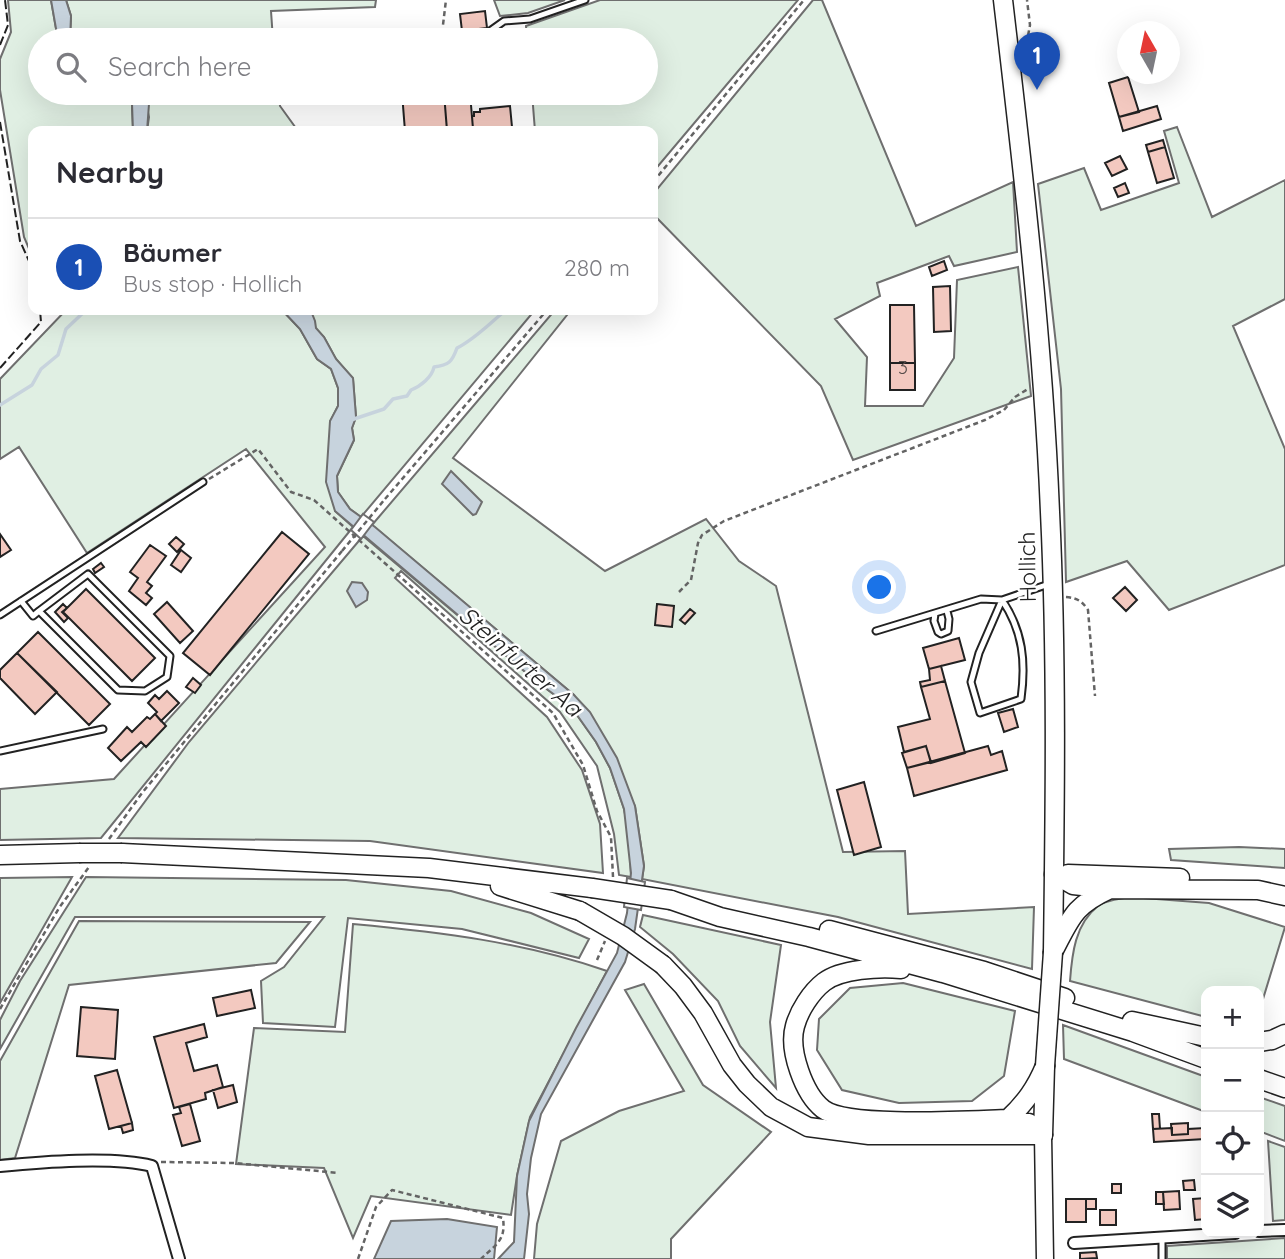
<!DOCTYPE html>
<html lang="en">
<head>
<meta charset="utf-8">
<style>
	body { margin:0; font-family:Quicksand,sans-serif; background:#f2f2f3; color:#2b2b33 }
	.controls { position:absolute; right:21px; bottom:21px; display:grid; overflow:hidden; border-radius:14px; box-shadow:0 7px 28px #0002 }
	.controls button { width:63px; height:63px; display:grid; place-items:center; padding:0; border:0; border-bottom:2px solid #e1e1e2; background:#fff; color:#2b2b33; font:35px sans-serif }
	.compass { position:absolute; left:1117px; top:21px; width:63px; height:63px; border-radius:50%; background:#fff; box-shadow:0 7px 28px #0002; rotate:351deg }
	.you { position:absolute; left:880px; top:588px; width:24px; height:24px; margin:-18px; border:5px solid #fff; border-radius:50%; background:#1a73e8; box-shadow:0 0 0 10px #1a73e833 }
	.badge { display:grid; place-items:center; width:46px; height:46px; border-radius:50%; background:#1a73e8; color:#fff; font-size:23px; font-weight:700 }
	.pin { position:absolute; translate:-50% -58px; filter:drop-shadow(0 2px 4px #0008) }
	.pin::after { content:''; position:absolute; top:37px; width:24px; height:21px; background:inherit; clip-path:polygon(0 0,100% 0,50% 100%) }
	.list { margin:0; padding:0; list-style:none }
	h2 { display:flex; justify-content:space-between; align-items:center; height:91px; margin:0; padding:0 28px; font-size:30px }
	h2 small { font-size:23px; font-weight:400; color:#7c7c81 }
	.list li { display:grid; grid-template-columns:46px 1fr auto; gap:21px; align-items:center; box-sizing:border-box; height:98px; padding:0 28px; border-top:2px solid #e1e1e2 }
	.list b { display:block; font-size:26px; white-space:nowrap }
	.list p { margin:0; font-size:23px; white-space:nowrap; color:#7c7c81 }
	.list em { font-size:23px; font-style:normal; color:#7c7c81 }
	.icon { flex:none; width:38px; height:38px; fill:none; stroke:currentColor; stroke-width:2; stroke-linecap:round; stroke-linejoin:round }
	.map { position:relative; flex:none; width:1285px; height:1259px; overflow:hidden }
	.search { position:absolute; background:#fff; box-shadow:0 7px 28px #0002; left:28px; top:28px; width:630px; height:77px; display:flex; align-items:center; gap:18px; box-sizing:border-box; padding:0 24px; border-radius:38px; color:#7c7c81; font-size:26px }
	.panel { position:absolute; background:#fff; box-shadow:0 7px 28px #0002; left:28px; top:126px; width:630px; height:189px; border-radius:14px }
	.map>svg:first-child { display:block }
</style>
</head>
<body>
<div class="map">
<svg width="1285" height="1259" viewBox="0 0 1285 1259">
	<rect width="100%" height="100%" fill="#fff"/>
	<path fill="#e0efe3" stroke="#6f6f6f" stroke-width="2" d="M8,0H51L58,40H40V93H118L129,95L132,104L133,131H33V258L24,237L0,90V59L11,32Z
		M66,0H376L375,7L271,11L273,40H70L71,16Z
		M494,0H565L528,13L500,16Z
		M600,0H798L653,172V131H535L532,93H646V40H527L526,26Z
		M813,0H822L916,226L1013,182L1017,252L954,266L949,256L877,283L880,296L835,319L867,357L865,406H923L954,358L957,280L1018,267L1031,396L853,460L821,386L653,214V194Z
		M144,93H279L280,106L298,131H147L149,117Z
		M1177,127L1212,217L1285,180V299L1233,326L1285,449V565L1169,610L1127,561L1066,582L1061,389L1038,184L1084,168L1101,210L1179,183L1164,131Z
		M66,310H282L300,329L317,359L331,369L338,388V406L330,422L335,511L353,527L101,838L0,840V789L114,779L325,547L246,449L87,553L19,447L0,459V379Z
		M309,310H535L361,517L350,509L338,492L337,476L354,440L352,428L356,417L353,379L336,359L324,337L315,328Z
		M555,310H571L453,458L605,571L706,519L739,561L776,586L843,852L905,851L908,914L1034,907L1032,969L838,917L642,879L644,866L635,806L574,695L372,525Z
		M363,536L536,681L572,708L596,742L610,768L624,809L629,834L631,877L619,875L614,834L597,766L560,712L401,571L395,578L547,717L582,770L600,824L603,873L370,841L118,838L189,742Z
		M1239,847L1285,849V868L1171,860L1169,849Z
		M72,877L0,1003V878Z
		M86,877L346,880L451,891L531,913L589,939L579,958L462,929L348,918L335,1027L263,1023L261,981L284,967L324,917H75L0,1049V1020L20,981Z
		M1130,897L1209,903L1285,927L1263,999L1259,1001V991H1206V1017L1070,981C1072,954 1075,924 1098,906C1105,900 1120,899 1130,897Z
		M643,915L781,945L770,1022L776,1088L740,1046L718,1001L673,954L640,927Z
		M79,921L310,922L276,963L69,985L15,1158L0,1160V1061Z
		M353,924C439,932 524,942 607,971L530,1117L517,1176L511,1215L371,1196L353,1238L324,1168L236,1164L254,1028L345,1032Z
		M903,983L1015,1011L1004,1076L972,1101L899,1103L842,1090L817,1050L819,1019L850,988Z
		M644,984L703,1085L771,1132L671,1239V1259H534L537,1224L561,1141L619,1111L684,1091L625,990Z
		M1063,1025L1206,1077V1112L1064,1059Z
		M1259,1097L1285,1106V1141L1259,1131Z
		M1268,1141L1285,1147V1220L1273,1221Z
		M1285,1238V1259H1167V1246Z"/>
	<path fill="#c7d3dd" stroke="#6f6f6f" stroke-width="2" d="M51,0H66L71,16L70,40H58Z
		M118,93H144L149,104L147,131H133L132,104L130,95Z
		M282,310L311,311L315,321L316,328L324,337L336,359L353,378L356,417L352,428L354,440L337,476L338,492L350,509L375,527L574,695L590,712L617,758L635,806L644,866L635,929L625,962L541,1114L531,1158L527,1194L529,1214L524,1259H498L514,1242L517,1176L529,1121L576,1028L617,953L627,913L631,873L624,809L610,768L596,742L572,708L536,681L335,511L326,482L330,421L338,406V388L331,369L317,359L300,329Z
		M451,471L482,502L476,514L473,515L442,484Z
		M352,582L362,583L368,592L367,600L356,607L347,591Z
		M447,1219L497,1227L494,1259H374L391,1221Z"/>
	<path fill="#fff" stroke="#6f6f6f" stroke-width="2" d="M363,514L374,522L361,539L351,530Z
		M627,878L645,882L641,910L624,907Z"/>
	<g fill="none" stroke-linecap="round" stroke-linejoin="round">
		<path stroke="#c7d3dd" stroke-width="3.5" d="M0,405L32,385L41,369L58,355L66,329L86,310
			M351,420L384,409L393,399L407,396L411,390C421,386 432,377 434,367C449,365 452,362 457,348C475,339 490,323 506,310"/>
	</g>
	<path fill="#f3c9c0" stroke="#222" stroke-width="2" d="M485,11L487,28L462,31L460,14Z
		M1128,77L1139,112L1119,117L1109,83Z
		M402,93H444L447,130L405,131Z
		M444,93H470L473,129L447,131Z
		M510,106L512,127L473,129L472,116H474V112H480V109Z
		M1157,106L1161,119L1123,131L1119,117Z
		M1163,140L1165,147L1148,152L1146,145Z
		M1165,147L1174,178L1157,183L1148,152Z
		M1120,156L1127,169L1112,176L1105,163Z
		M1125,183L1129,193L1118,197L1114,188Z
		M944,261L947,270L932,276L929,267Z
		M950,286L951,331L934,332L933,287Z
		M890,305H914L915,363H890Z
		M890,363H915V390H890Z
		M282,532L309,554L210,675L183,653Z
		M0,534L11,550L0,557Z
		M176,537L184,544L177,552L169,544Z
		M150,545L166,556L147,582L152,586L146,593L152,598L146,605L129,591L138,578L130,572Z
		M181,550L191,558L181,572L171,565Z
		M101,563L104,567L95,573L93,569Z
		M1125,587L1137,600L1126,611L1113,598Z
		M86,589L155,658L132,681L63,612Z
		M167,602L193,631L180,643L154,614Z
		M63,604L67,608L62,612L68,618L64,622L55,612Z
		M657,604L674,606L672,627L655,625Z
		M690,609L695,613L685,624L680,620Z
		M38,632L110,704L89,725L17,653Z
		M959,638L965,660L929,669L923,648Z
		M17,653L57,692L35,714L0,678V670Z
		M941,666L945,681L921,687L920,682L930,680L929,669Z
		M193,678L201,685L195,693L186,687Z
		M945,681L965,753L931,763L926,746L904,752L898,727L930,719L921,687Z
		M167,691L179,703L161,721L155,714L157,712L148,703L155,695L159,699Z
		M1013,709L1018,727L1004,732L998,713Z
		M155,714L166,726L146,747L141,742L121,761L108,748L127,727L132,732L147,717L150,719Z
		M926,746L931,762L907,768L902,753Z
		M988,746L991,755L1002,751L1007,770L914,796L907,768Z
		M864,782L881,847L854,855L837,790Z
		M251,990L255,1008L217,1016L213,998Z
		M81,1007L118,1010L115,1059L77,1056Z
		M204,1024L207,1037L186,1043L194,1071L217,1065L223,1087L205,1093L206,1099L174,1108L154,1037Z
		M117,1070L132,1123L109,1129L95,1076Z
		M233,1085L237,1102L218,1108L213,1090Z
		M190,1104L200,1141L182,1146L173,1115L181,1113L179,1107Z
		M1152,1114H1159L1160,1129H1153Z
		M132,1123L133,1130L123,1133L121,1126Z
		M1188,1123V1134L1172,1135L1171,1124Z
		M1172,1128V1135L1188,1134V1129L1205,1128V1139L1154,1142L1153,1129Z
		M1259,1177H1262L1263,1194L1259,1193Z
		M1194,1180L1195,1190H1184L1183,1181Z
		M1112,1184H1121V1193H1112Z
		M1179,1191L1180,1209L1164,1210L1163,1192Z
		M1156,1192H1163L1164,1204H1156Z
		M1206,1198V1219L1195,1220L1193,1199Z
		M1066,1199H1086V1222H1066Z
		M1086,1199H1096V1209H1086Z
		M1100,1210H1116V1225H1100Z
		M1096,1252L1097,1258L1080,1259V1253Z"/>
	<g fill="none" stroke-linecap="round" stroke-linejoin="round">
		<defs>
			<path id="service" d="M441,40L483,36L504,21L530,19L585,0
				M21,601L33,616L39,611L88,574L170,656L167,677L145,691L118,690L39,611
				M935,614L934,621L938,632L941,634L948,631L949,619L947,611
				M0,615L203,482
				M876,631L981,599L1002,600C1023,631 1026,662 1021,699L980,713L971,682L979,653L1002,600L1049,584
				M0,751L103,729
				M1162,1259V1238"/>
			<path id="minor" d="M0,1166C42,1162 112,1156 152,1166L179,1259
				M1259,1231L1285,1230
				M1074,1243L1235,1233"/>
			<path id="secondary" d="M1043,1135L1045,1259"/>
			<path id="primary" d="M1003,0C1023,170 1043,340 1050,512C1057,658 1055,806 1053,952
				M1043,1135L1045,1066"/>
			<path id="trunk" d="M122,853L429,868L592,888
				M0,855L79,853
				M1054,874L1073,885L1110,889L1258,890L1285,896
				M1068,874L1180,878
				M500,886L580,911
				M671,900L720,917L809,937L943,973L1133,1032L1206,1059
				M829,930L984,971L1065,998
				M1053,952C1071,918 1073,906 1110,889
				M663,965L683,986L703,1013L732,1065L747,1084L771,1107L808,1127L869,1135H1043
				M901,969C879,967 841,969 824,982C811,992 799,1011 795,1026C788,1050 804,1094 823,1109C848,1128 972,1120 1008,1119L1029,1123L1043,1135
				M1132,1021L1206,1037
				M1259,1042L1272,1040L1285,1034
				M1259,1079L1285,1088
				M1008,1119C1025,1103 1036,1088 1045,1066"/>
		</defs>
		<use href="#service" stroke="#222" stroke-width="9"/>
		<use href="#minor" stroke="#222" stroke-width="14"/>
		<use href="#secondary" stroke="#222" stroke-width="19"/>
		<use href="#primary" stroke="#222" stroke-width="21"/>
		<use href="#trunk" stroke="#222" stroke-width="21"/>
		<path stroke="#646464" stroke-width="2.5" stroke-dasharray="5 3.5" stroke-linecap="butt" d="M442,33L446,0
			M1025,52L1030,25L1027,0
			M653,182L804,0
			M209,479L258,449L291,492L314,500L553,713L583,765L597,811L611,837L613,877
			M385,499L547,310
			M679,592L691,580L698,543L702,535L724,521L985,420L1004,410L1015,397L1028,389
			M1066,597C1077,598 1082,601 1088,610L1095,696
			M109,839L142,793L342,551
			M597,960L605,941
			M0,1009L59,908L89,867
			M161,1162L234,1163L339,1173
			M358,1259L376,1207L392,1190L503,1218C506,1241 496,1244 481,1259"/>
		<use href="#service" stroke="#fff" stroke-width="5"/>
		<use href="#minor" stroke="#fff" stroke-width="10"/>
		<use href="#secondary" stroke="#fff" stroke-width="16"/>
		<use href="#primary" stroke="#fff" stroke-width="18"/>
		<use href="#trunk" stroke="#fff" stroke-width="18"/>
		<defs>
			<path id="primary-bridge" d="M1045,1066L1053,952"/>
			<path id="trunk-bridge" d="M79,853H122
				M592,888L671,900
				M580,911L623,936L663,965"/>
		</defs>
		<use href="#primary-bridge" stroke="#222" stroke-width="21" stroke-linecap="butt"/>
		<use href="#trunk-bridge" stroke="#222" stroke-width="21" stroke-linecap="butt"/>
		<path stroke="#646464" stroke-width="2.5" stroke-dasharray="5 3.5" stroke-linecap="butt" d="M342,551L385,499"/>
		<use href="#primary-bridge" stroke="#fff" stroke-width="18"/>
		<use href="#trunk-bridge" stroke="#fff" stroke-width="18"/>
		<path stroke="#222" stroke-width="2" stroke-dasharray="9 3.5" stroke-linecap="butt" d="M0,45L8,25L5,0
			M0,122L20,241L33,270
			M0,368L41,322L40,310"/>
	</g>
	<g text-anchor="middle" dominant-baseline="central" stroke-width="5" stroke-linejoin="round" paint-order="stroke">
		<g font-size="19" fill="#564c4a">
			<text x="903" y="367">3</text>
		</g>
		<g font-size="23" fill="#222" stroke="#fff">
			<text transform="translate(1027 567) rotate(-91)">Hollich</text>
		</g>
		<g font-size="24" font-style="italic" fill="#222" stroke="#fff">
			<text transform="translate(521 661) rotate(41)">Steinfurter Aa</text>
		</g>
	</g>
</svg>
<div class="controls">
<button>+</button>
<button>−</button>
<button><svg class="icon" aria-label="locate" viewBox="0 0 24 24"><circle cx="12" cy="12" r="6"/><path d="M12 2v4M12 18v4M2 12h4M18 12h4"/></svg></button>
<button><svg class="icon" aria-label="layers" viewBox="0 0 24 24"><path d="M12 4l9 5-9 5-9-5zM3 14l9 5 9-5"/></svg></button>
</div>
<svg class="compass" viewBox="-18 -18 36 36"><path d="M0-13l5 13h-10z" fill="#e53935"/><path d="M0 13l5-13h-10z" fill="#7c7c81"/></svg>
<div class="you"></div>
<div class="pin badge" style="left:1037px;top:90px;background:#1a4fb4">1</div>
<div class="search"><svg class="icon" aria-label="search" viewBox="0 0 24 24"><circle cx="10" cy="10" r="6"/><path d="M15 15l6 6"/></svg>Search here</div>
<section class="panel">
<h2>Nearby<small></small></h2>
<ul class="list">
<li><span class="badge" style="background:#1a4fb4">1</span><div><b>Bäumer</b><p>Bus stop · Hollich</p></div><em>280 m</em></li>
</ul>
</section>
</div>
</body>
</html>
